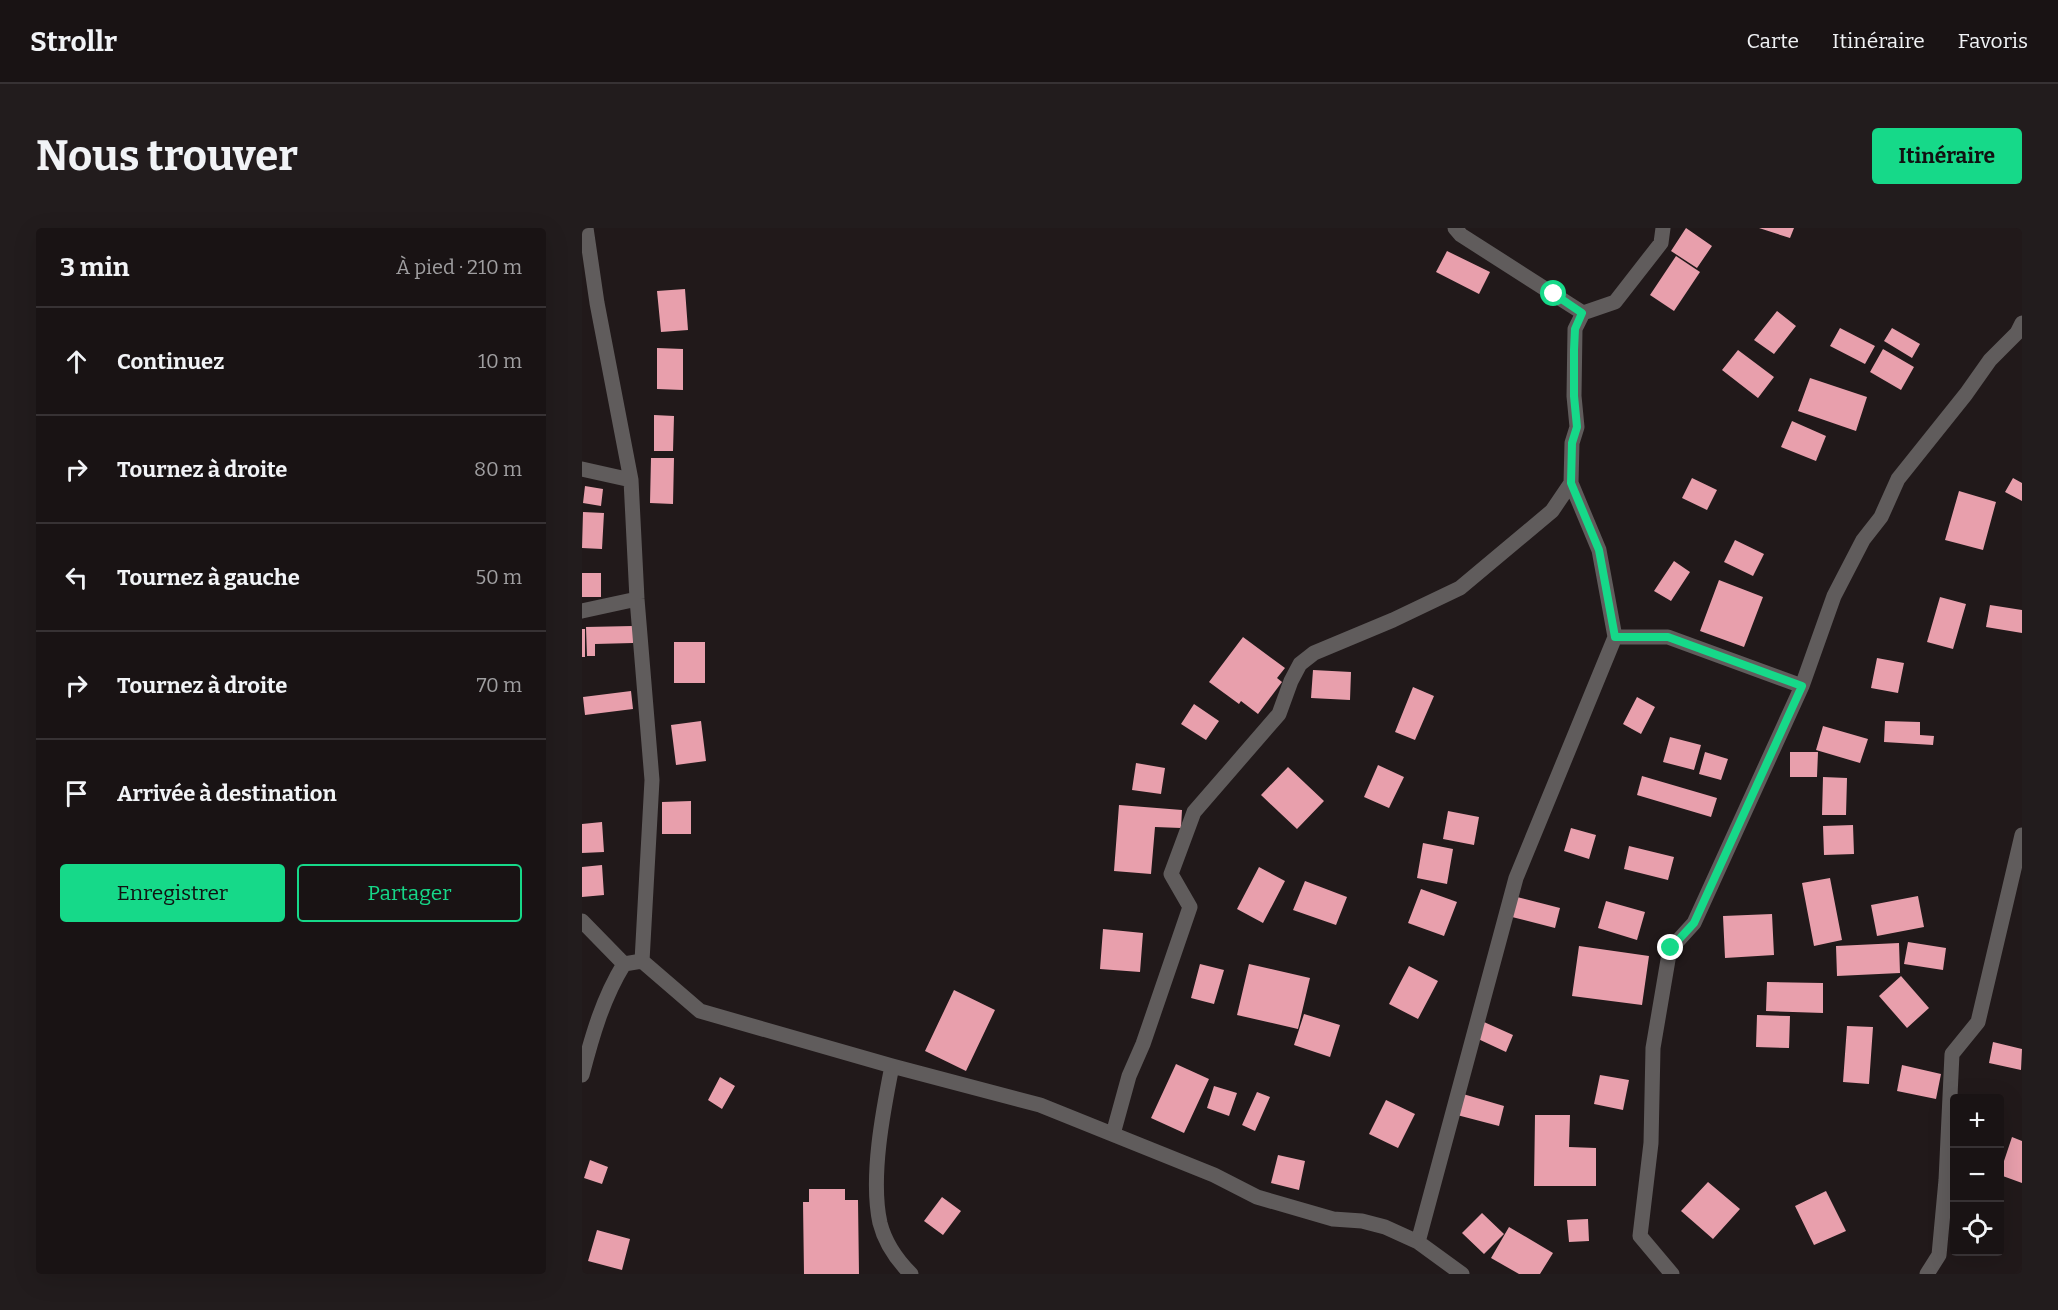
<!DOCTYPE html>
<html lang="fr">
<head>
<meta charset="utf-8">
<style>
	body { margin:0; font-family:Bitter,serif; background:#221c1d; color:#f1f3f6 }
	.controls { position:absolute; right:18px; bottom:18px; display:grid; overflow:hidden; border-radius:6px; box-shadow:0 6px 24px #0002 }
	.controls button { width:54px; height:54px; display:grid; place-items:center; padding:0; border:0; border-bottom:2px solid #373234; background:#191314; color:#f1f3f6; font:30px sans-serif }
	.stop { position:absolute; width:18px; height:18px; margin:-14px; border:4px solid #16d989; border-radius:50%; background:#fff }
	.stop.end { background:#16d989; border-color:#fff; box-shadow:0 2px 6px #0008 }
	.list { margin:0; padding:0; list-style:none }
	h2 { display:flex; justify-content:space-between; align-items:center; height:78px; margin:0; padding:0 24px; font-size:26px }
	h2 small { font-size:20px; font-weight:400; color:#9f9ea0 }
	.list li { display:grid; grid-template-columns:39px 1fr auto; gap:18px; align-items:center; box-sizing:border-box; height:108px; padding:0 24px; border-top:2px solid #373234 }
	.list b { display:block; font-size:22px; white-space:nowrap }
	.list em { font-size:20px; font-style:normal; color:#9f9ea0 }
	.actions { display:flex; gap:12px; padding:18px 24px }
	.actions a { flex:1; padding:14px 0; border:2px solid #16d989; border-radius:6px; text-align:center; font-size:21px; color:#16d989 }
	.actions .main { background:#16d989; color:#111 }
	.icon { flex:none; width:33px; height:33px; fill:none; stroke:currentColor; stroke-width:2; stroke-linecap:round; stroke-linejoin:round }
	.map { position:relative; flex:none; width:1440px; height:1046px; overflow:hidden; border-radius:6px }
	header { display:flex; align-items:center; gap:36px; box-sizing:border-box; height:84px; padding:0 30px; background:#191314; border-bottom:2px solid #373234 }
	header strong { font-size:28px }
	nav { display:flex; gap:33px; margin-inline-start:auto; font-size:21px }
	.intro { display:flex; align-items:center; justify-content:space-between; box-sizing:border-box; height:144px; padding:0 36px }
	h1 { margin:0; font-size:42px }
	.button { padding:15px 27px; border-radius:6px; background:#16d989; color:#111; font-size:21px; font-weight:700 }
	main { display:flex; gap:36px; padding:0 36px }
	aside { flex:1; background:#191314; border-radius:6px; box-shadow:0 6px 24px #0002 }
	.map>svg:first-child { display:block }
</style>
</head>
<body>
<header>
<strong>Strollr</strong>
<nav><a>Carte</a><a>Itinéraire</a><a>Favoris</a></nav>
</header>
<div class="intro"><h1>Nous trouver</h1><a class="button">Itinéraire</a></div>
<main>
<aside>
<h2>3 min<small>À pied · 210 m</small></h2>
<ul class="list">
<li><svg class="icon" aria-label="ahead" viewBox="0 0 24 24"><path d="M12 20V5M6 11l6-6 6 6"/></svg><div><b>Continuez</b></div><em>10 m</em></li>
<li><svg class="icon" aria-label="right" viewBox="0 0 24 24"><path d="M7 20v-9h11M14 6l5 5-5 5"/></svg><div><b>Tournez à droite</b></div><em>80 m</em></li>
<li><svg class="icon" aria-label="left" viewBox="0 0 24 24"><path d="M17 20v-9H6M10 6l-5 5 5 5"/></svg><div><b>Tournez à gauche</b></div><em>50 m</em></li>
<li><svg class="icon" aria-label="right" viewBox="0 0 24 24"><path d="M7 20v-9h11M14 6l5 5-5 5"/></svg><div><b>Tournez à droite</b></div><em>70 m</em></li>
<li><svg class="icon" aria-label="arrive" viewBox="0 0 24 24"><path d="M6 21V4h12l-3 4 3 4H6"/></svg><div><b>Arrivée à destination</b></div></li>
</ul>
<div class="actions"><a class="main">Enregistrer</a><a>Partager</a></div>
</aside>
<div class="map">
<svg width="1440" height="1046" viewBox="0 0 1440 1046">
	<rect width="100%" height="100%" fill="#21191a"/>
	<path fill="#e89fac" d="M1104,0L1130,18L1115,40L1089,23Z
		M1177,0H1212L1208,10Z
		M865,23L908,44L897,66L854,44Z
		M1094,28L1118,44L1092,83L1068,67Z
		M103,61L106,102L79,104L75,63Z
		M1195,83L1214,98L1192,126L1172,112Z
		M1258,100L1293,118L1283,136L1248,118Z
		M1310,100L1338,116L1330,130L1302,113Z
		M75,120L101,121V162L75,161Z
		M1301,121L1332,139L1319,162L1288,144Z
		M1156,122L1192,149L1176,170L1140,142Z
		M1228,150L1285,169L1274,203L1216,183Z
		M72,187L92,188L91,223H72Z
		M1210,193L1244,208L1234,233L1199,219Z
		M69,230H92L91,276L68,275Z
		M1110,250L1135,262L1125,282L1100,270Z
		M1431,250L1440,255V273L1423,264Z
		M3,258L21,261L19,278L1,275Z
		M1377,263L1414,274L1401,322L1363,312Z
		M1,284L22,285L20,321L0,320Z
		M1153,312L1182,326L1171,348L1142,334Z
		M1092,333L1108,344L1089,373L1072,363Z
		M0,345H19V369H0Z
		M1137,352L1181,369L1162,419L1118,403Z
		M1358,369L1384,376L1371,421L1345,414Z
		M1408,377L1440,382V405L1404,399Z
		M51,398V415L13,416V428H5L4,399Z
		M0,401H3V429H0Z
		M661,409L703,440L695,450L700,454L676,486L659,473L657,476L627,454Z
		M92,414H123V455H92Z
		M1295,430L1322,435L1316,465L1289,460Z
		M731,442L769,444L768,472L729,470Z
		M831,459L852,468L833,512L813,504Z
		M49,463L51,481L3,487L1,469Z
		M1055,469L1073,479L1059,506L1041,496Z
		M612,476L637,493L624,512L599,496Z
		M119,493L124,533L94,537L89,497Z
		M1303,493L1338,494V507L1352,508L1351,517L1302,514Z
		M1241,498L1286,511L1278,535L1234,522Z
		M1088,509L1119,517L1112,542L1081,534Z
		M1123,524L1146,531L1139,552L1117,546Z
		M1208,524H1236L1235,549H1208Z
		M554,535L583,540L579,566L550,562Z
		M796,537L822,549L807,580L782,569Z
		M706,539L742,573L715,601L679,567Z
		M1060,548L1135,570L1129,589L1055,567Z
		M1241,549L1265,550L1264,587H1240Z
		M109,573V606H80V574Z
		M537,577L600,582L599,600L573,599L569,646L532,643Z
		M866,583L897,589L892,617L861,611Z
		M20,594L22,624L0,625V596Z
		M1271,597L1272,626L1242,627L1241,598Z
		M989,600L1014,607L1007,631L982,623Z
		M841,615L871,621L865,656L835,650Z
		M1047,618L1092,629L1086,652L1042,641Z
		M20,637L22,667L0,669V639Z
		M677,639L703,653L681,695L655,681Z
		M1248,650L1260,712L1232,718L1220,655Z
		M723,653L765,669L754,697L711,682Z
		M839,661L875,674L862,708L826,695Z
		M1336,668L1342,699L1295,708L1289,677Z
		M935,669L978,680L973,700L930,689Z
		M1024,673L1063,684L1055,712L1016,700Z
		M1190,686L1192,727L1143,730L1141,688Z
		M521,701L561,705L558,744L518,741Z
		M1326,714L1364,720L1361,742L1322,736Z
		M1317,715L1318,745L1255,748L1254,718Z
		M997,718L1067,728L1060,777L990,768Z
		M618,736L642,742L632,776L609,770Z
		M667,736L728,750L716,801L655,787Z
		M827,738L856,753L836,791L807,776Z
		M1319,748L1347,780L1325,800L1297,768Z
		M1185,754L1241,755V785L1184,783Z
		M372,762L413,782L384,843L343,823Z
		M722,786L758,797L748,829L712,817Z
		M1175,787L1208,788L1207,820L1174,819Z
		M902,794L931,807L924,824L894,810Z
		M1265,798L1291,799L1287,856L1261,854Z
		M1411,814L1440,821L1439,842L1407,835Z
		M594,836L627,851L602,905L569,890Z
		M1320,837L1359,846L1354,871L1315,863Z
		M1018,847L1047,852L1041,882L1012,876Z
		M138,849L153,858L140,881L126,872Z
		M632,858L655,865L647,888L625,880Z
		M675,864L688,869L673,903L660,897Z
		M881,866L922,878L917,898L875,887Z
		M804,872L833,886L816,920L787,906Z
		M953,887H988L987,919L1014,920V958H952Z
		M1430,909L1440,913V955L1418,947V931L1422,933Z
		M696,927L723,933L717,962L689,955Z
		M8,932L26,939L20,956L2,950Z
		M1126,954L1158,981L1131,1011L1099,983Z
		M227,961H263V972H276L277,1046H222L221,974H227Z
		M1244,963L1264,1003L1232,1017L1213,978Z
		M360,969L379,983L361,1007L342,993Z
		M900,985L922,1006L902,1026L880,1005Z
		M1006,991L1007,1013L987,1014L985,992Z
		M1418,996L1422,1009L1418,1011Z
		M927,999L971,1025L958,1046H937L909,1030Z
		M15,1002L48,1011L40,1042L6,1033Z"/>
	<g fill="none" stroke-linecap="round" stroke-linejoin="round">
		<path stroke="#605c5c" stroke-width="15" d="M4,0L15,75L49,252L55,371L70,552L60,733
			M873,0L879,7L1001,85
			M0,241L49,252
			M0,383L55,371
			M1033,409H1086L1220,458
			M0,693L42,736
			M310,838C301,883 288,950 298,995C303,1015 315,1032 329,1046
			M0,847C10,808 21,770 42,736L60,733L118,783L310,838L458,877L632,947L675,969L751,991L780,993L803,999L836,1014L880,1046
			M531,906L547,848L561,816L608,679L589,646L612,584L697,486L709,453L718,436L732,425L811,392L878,360L970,283L989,255L990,215L995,199L992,168L993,101L1001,85L1033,74L1079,15L1081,0
			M836,1014L934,650L1033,409L1017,322L989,255
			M1090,1046L1058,1008L1069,915L1071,820L1087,726L1092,717L1112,695L1220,458L1252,368L1281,312L1299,289L1316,251L1384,166L1408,132L1435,105L1440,95
			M1345,1046L1357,1027L1364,952L1370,826L1396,794L1440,607"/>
	</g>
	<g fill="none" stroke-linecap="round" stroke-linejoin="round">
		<path stroke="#16d989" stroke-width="8" d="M972,66L1000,85L993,101L992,122V168L995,199L990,215L989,255L1017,322L1033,409H1086L1220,458L1112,695L1089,720"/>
	</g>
</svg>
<div class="controls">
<button>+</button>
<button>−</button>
<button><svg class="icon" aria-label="locate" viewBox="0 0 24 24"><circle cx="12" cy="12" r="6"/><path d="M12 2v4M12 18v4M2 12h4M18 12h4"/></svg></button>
</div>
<div class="stop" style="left:972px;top:66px"></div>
<div class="stop end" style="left:1089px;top:720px"></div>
</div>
</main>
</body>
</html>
